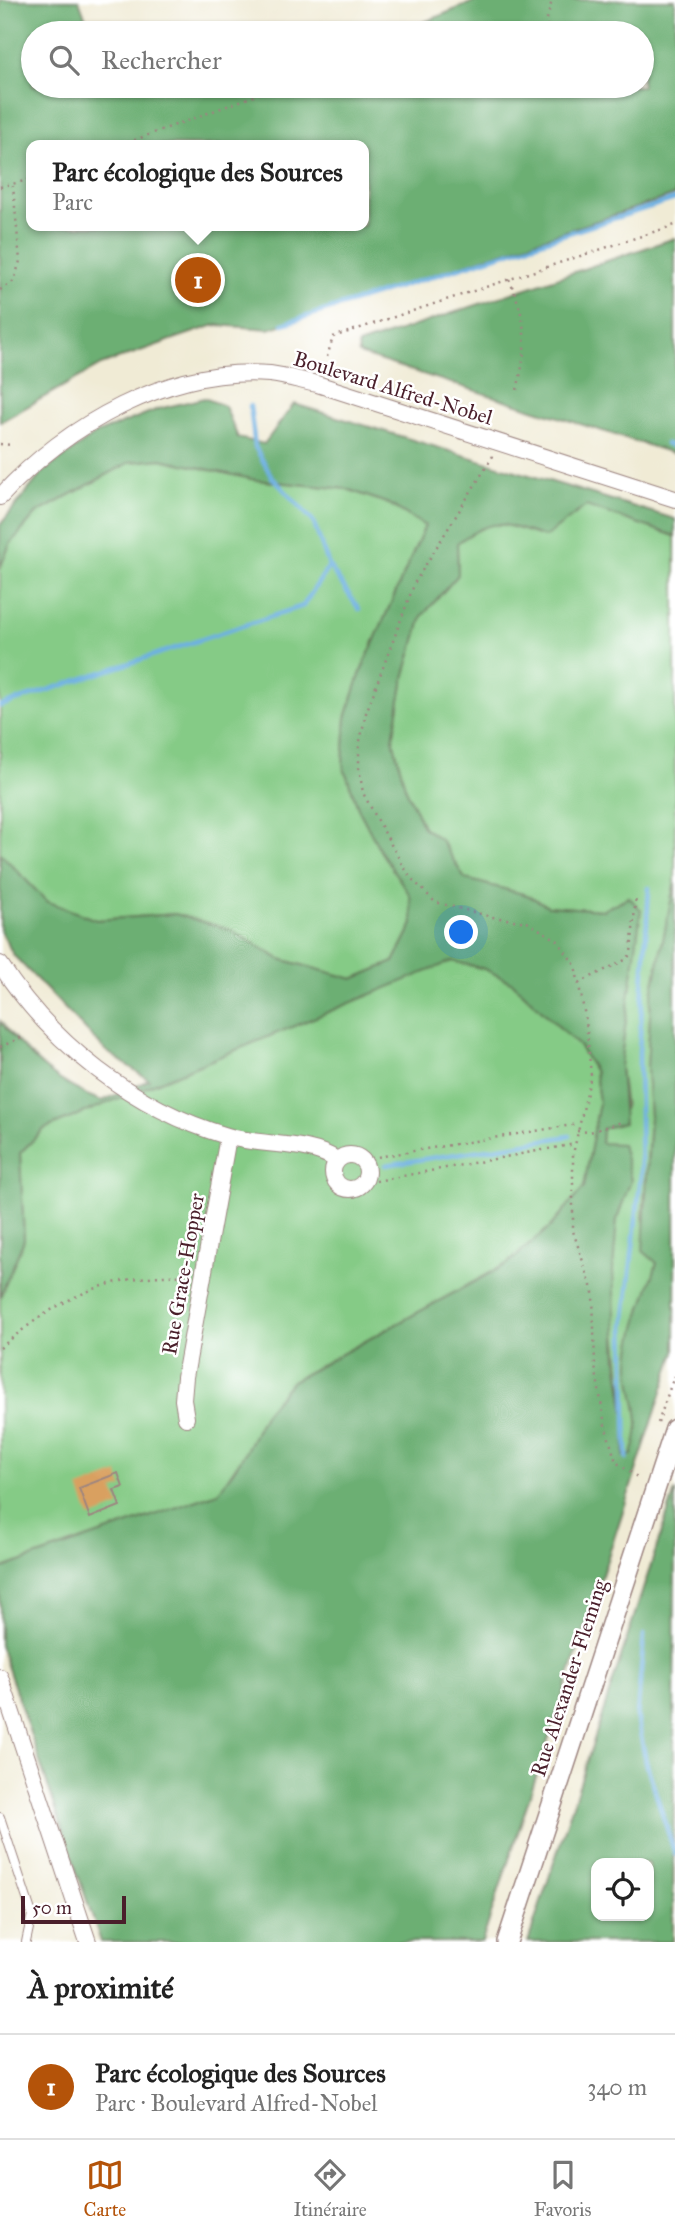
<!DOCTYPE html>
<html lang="fr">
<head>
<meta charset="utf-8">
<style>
	body { margin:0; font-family:"IM FELL Great Primer",serif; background:#f6f6f6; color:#222 }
	.controls { position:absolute; right:21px; bottom:21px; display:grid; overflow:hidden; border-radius:14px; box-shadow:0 2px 5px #0004 }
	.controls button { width:63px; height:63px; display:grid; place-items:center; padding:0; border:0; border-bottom:2px solid #e0e0e0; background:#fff; color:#222; font:35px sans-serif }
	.scale { position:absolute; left:21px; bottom:18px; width:105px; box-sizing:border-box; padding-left:7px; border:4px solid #4a1f2b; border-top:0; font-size:19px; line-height:24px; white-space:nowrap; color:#4a1f2b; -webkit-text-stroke:5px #fff; paint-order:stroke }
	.you { position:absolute; left:462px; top:933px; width:24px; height:24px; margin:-18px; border:5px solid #fff; border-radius:50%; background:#1a73e8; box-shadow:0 0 0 10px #1a73e833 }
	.badge { display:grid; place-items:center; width:46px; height:46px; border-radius:50%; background:#b45309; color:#fff; font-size:23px; font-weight:700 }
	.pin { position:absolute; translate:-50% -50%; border:4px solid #fff; box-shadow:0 2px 7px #0006 }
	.popup { position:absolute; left:26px; top:140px; width:343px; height:91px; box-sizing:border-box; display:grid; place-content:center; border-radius:14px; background:#fff; filter:drop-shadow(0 2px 5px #0005); font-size:23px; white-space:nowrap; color:#767676 }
	.popup b { font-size:26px; color:#222 }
	.popup::after { content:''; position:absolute; left:50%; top:100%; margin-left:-14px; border:14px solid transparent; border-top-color:#fff }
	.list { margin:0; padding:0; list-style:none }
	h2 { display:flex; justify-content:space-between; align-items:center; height:91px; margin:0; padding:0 28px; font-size:30px }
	h2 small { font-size:23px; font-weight:400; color:#767676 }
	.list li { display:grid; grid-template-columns:46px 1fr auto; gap:21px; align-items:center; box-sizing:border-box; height:105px; padding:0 28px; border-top:2px solid #e0e0e0 }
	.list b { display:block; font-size:26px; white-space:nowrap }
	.list p { margin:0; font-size:23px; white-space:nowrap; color:#767676 }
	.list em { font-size:23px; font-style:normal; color:#767676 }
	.icon { flex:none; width:38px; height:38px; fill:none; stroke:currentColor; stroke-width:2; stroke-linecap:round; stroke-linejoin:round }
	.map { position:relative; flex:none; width:675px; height:1942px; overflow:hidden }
	.search { position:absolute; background:#fff; box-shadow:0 2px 5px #0004; left:21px; right:21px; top:21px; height:77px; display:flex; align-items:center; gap:18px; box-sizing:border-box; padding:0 24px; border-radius:38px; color:#767676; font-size:26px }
	.sheet { height:196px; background:#fff }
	nav { display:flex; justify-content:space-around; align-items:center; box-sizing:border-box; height:98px; border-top:2px solid #e0e0e0; background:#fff; font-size:19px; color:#767676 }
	nav a { display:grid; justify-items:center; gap:4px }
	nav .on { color:#b45309 }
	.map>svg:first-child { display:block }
</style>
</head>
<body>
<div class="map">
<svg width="675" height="1942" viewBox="0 0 675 1942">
	<rect width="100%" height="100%" fill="#fff"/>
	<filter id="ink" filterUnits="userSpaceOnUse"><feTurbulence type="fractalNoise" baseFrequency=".0143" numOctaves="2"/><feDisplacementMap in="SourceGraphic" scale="14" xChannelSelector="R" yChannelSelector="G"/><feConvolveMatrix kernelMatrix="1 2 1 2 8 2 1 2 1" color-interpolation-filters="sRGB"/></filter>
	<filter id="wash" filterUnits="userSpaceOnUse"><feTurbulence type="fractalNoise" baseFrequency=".00686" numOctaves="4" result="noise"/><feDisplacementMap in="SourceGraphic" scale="28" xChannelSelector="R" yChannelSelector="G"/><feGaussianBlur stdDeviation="1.57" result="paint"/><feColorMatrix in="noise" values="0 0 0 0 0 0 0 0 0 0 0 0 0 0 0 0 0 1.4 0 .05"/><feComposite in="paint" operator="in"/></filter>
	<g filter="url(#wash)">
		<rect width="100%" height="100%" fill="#f0ebd5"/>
		<path fill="#85cb86" stroke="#687558" stroke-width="2" d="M161,459L256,480L347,489L389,504L425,526L362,669L346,718L343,765L359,810L381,852L410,895L413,924L394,962L353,979L280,959L229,929L175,914L96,920L46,901L0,853V568L10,544L37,513L130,462Z
			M586,505L675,536V881L651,999L647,1068L650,1117L643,1218L657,1263L633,1347L630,1368L640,1430L632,1455L624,1457C629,1379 602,1299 617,1220C619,1207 626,1193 631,1180L601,1144L602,1129L625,1108L620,1066L628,997V897L603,910L548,906L527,895L465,879L441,840L423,827L405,787L393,739L404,678L422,616L458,575L457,543C497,515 500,524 545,537Z
			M453,960L485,969L513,983L580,1047L595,1072L599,1102L584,1188L550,1227L507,1264L292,1381L265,1413L245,1453L218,1493L0,1569V1297L24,1240L20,1153L44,1129Z"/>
		<path fill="#6caf73" stroke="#5b674f" stroke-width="2" fill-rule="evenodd" d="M0,0H79L91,33H33V86H642V33H398L478,0H675V195L269,329L215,325L174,339L101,365L0,422ZM364,145V226H32V145Z
			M675,238V454L359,354L358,345Z
			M204,398L225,406L238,438L264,444L294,404L675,519V536L586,506L545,537C500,524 497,515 457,543L458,575L422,616L404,678L393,739L405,787L423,827L441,840L465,879L527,895L548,906L603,910L629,897L641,910L620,1066L624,1123L602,1129L601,1143L622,1144L631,1180L617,1219L613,1270L617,1360L626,1422L624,1457L632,1455C645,1414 633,1408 630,1369C628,1339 648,1293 657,1263L643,1251L650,1117L647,1068L651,999L675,881V1352L482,1942H101L0,1645V1569L218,1493L245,1453L265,1413L292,1381L507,1264L550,1227L584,1187L599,1102L595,1072L580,1047L513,983L485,969L452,961L44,1129L20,1153L24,1240L0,1297V1021C29,1057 57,1085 102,1101L149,1080L106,1051L14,956L0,930V853L46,901L96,920L175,914L229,929L280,959L353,979L394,962L413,924L410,895L381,852L359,810L343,765L346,718L362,669L425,526L389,504L347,489L256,480L161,459L130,462L37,513L10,544L0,568V525L42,473L96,434L158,409Z
			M675,1491L673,1942H528ZM649,1863V1916H596V1863Z"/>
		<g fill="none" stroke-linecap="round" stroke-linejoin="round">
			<path stroke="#6db0e2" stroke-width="4.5" d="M283,324L675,199
				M250,406L255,447L272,477L313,521L329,566L359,609
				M666,444L675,447
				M0,706L303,606L329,566
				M386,1165L570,1136
				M627,1458L624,1326L641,1175L639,1053L649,888
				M644,1635L637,1716L646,1762L675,1854"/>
		</g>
		<g id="blocks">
			<path fill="#d9a061" d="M118,1473L123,1487L114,1490L120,1506L90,1518L79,1488Z"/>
		</g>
	</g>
	<g filter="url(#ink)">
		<use href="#blocks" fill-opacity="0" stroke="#9d8580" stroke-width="2"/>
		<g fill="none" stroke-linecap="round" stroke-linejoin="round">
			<defs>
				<path id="service" d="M0,1817L32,1914L26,1942"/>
				<path id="minor" d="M0,497C66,425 169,366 270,374C286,376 302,381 317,384L675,499
					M0,964C51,1044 135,1109 227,1136C262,1147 306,1140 337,1160
					M333 1172a17 17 0 1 1 34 0a17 17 0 1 1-34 0Z
					M186,1418L183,1400L185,1377L228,1137
					M0,1677L88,1942"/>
				<path id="tertiary" d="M507,1942L675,1429"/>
			</defs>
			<use href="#service" stroke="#9d8580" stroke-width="10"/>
			<use href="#minor" stroke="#9d8580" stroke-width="18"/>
			<use href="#tertiary" stroke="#9d8580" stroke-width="22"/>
			<path stroke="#9d8580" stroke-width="2.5" stroke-dasharray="2 5" stroke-linecap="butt" d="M549,33L547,19L552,0
				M490,86C508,102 522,96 544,91L548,86
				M121,145L281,86
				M0,187L32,179
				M509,279C528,323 528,347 516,394
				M0,290L14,281L20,261L13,186
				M327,357L333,337L675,225
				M0,444L12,445
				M493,456L415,582L366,713L359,746V768L363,793L394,850L410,877L435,902L492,917L527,922L557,940L575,965L586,1021L591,1075L573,1154V1231L593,1292L595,1366L605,1425L616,1462L640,1479
				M579,983L627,959L631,953L636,896
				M0,1047L21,1038
				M577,1131L590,1132L622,1122
				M371,1158L578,1124
				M376,1181L575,1144
				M0,1348C58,1299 107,1273 186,1276
				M658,1423L674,1376"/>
			<use href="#service" stroke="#fff" stroke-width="8"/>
			<use href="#minor" stroke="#fff" stroke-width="16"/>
			<use href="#tertiary" stroke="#fff" stroke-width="19"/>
		</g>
	</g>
	<g text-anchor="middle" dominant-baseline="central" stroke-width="5" stroke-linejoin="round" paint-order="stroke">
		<g font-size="21" fill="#4a1f2b" stroke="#fff">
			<text transform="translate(393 388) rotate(17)">Boulevard Alfred-Nobel</text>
			<text transform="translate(183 1274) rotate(-80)">Rue Grace-Hopper</text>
			<text transform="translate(569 1678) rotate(-72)">Rue Alexander-Fleming</text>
		</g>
	</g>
</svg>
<div class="controls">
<button><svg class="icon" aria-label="locate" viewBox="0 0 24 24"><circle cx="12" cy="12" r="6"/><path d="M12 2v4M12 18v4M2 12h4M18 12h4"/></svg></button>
</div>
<div class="scale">50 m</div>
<div class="you"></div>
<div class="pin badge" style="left:198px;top:280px">1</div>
<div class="popup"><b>Parc écologique des Sources</b>Parc</div>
<div class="search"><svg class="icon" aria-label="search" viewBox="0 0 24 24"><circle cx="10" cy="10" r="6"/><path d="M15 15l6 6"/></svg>Rechercher</div>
</div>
<section class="sheet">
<h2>À proximité<small></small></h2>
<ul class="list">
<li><span class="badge">1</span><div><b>Parc écologique des Sources</b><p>Parc · Boulevard Alfred-Nobel</p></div><em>340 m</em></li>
</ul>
</section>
<nav>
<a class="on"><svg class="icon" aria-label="map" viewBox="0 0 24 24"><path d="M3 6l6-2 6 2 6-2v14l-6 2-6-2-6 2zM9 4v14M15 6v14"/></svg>Carte</a>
<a><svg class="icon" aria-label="directions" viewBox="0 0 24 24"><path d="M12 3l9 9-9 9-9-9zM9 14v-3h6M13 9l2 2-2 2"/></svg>Itinéraire</a>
<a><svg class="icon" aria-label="saved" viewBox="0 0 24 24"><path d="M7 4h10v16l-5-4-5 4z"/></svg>Favoris</a>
</nav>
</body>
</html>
